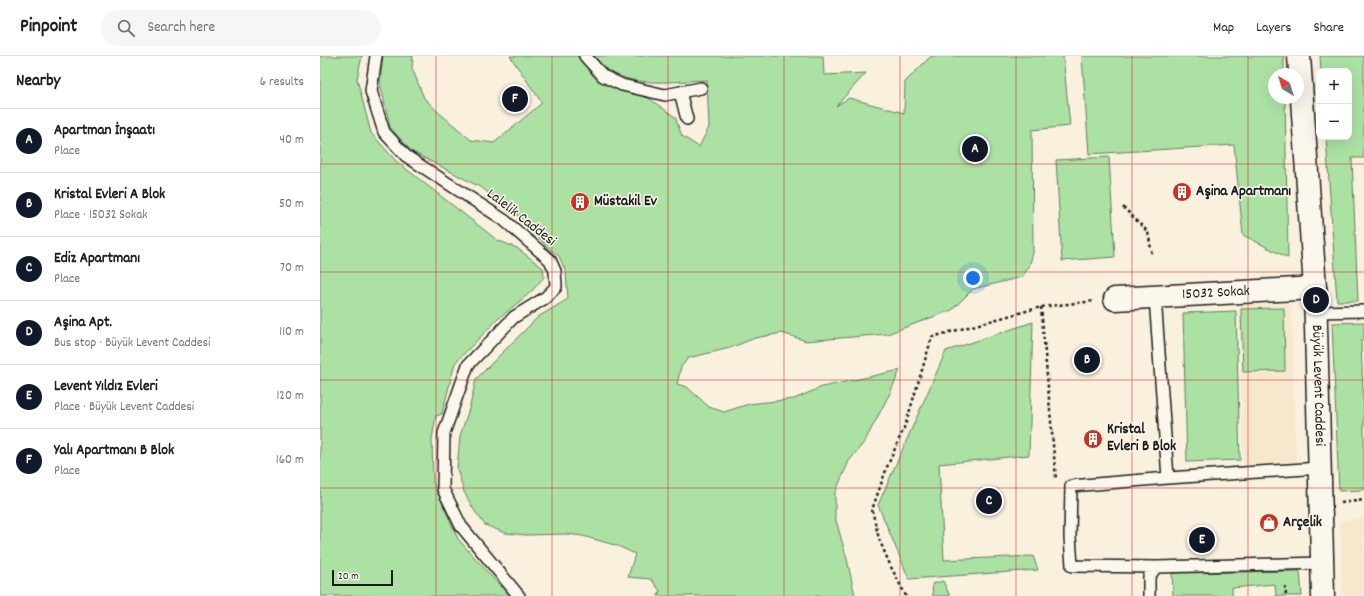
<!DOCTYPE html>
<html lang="en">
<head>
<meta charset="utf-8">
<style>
	body { margin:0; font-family:Dekko,sans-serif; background:#f6f6f6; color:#202124 }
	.controls { position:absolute; right:12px; top:12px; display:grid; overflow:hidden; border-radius:8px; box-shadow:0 4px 16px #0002 }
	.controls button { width:36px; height:36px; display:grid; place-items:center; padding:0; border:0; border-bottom:1px solid #e0e0e0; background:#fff; color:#202124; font:20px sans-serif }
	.compass { position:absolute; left:948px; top:12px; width:36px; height:36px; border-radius:50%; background:#fff; box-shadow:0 4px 16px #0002; rotate:322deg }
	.scale { position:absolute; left:12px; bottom:10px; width:61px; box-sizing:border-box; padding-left:4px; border:2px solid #1c1c1c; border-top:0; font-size:11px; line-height:14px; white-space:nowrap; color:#1c1c1c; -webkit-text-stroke:3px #fbf7ec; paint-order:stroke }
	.you { position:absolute; left:653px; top:222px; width:14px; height:14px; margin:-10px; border:3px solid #fff; border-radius:50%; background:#1a73e8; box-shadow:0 0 0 6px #1a73e833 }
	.badge { display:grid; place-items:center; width:26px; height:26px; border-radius:50%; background:#111827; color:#fff; font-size:13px; font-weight:700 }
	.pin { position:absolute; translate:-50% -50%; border:2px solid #fff; box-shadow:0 1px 4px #0006 }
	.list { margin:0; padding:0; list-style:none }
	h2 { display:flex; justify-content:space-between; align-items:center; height:52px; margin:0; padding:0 16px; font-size:17px }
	h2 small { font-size:13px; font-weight:400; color:#757577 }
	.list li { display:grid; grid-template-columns:26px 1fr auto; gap:12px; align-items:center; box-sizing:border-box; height:64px; padding:0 16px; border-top:1px solid #e0e0e0 }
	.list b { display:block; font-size:15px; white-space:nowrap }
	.list p { margin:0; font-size:13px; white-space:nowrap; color:#757577 }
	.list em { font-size:13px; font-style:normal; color:#757577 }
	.icon { flex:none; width:22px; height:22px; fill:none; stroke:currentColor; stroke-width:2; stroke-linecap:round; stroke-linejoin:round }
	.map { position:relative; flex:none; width:1044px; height:540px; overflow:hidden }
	header { display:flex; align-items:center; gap:24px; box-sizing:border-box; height:56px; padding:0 20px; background:#fff; border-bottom:1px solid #e0e0e0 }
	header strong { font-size:19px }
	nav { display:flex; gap:22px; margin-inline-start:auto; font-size:14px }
	.search { width:280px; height:36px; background:#f6f6f6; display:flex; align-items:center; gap:10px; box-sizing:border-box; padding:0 14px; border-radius:22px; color:#757577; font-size:15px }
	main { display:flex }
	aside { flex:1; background:#fff }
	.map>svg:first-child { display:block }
</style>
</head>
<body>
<header>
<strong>Pinpoint</strong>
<div class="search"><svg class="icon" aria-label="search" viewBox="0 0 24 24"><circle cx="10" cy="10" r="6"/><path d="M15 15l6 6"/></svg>Search here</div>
<nav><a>Map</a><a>Layers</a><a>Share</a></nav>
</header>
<main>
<aside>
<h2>Nearby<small>6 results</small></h2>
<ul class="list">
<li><span class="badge">A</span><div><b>Apartman İnşaatı</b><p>Place</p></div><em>40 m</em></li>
<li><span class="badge">B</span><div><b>Kristal Evleri A Blok</b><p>Place · 15032 Sokak</p></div><em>50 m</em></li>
<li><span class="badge">C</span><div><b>Ediz Apartmanı</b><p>Place</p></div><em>70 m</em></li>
<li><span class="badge">D</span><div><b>Aşina Apt.</b><p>Bus stop · Büyük Levent Caddesi</p></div><em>110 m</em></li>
<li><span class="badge">E</span><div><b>Levent Yıldız Evleri</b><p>Place · Büyük Levent Caddesi</p></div><em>120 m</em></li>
<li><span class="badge">F</span><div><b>Yalı Apartmanı B Blok</b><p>Place</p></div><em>160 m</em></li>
</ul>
</aside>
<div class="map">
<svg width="1044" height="540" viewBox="0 0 1044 540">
	<rect width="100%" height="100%" fill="#f9f0de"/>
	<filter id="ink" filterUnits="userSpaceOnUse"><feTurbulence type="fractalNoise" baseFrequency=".025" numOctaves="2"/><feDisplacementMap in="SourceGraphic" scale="8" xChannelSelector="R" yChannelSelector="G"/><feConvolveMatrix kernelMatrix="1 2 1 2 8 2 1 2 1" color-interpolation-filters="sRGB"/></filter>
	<g filter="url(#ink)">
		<path fill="#f7e7cd" d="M971,248L976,410L924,412L919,250Z
			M1044,462V540H1023L1020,465Z"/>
		<path fill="#abe1a3" stroke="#647e60" d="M0,0H42L37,23L51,77L76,105L177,184L197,192L223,212L224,221L211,236L178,263L135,307L122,358L116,360L112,383L113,426L138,483L189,540H0Z
			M63,0H93L92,12L104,42L117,55L151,84L174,87L222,47L190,0H257L277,23L295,32L327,41L355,61L362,80L379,91L389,71L387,24C356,25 315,32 287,14C282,10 278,4 274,0H503L504,19L546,17L516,50L529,42L584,57L585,26L611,0H743L750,70L712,74L713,197L709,211L702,221L653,233L632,254L567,278L486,285L462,277L435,282L410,292L368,302L361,311L357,328L367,331L389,351L404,356L429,348L474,343L502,331L580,314L570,337L545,385L529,405L515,437V461L527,503L535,540H338L340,535L331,523L308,521L315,498L298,490L263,480L246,478L206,479L185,477L165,469L154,454L144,436L137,413L140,380L150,350L156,323L218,261L248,243L246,216L239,200L226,190L204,164L162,132L91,95L70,71L60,27Z
			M762,0H964V18H954V42H965L968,202L923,179L914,89L769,98Z
			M1000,0H1044V102H1032L1038,245H1017L1006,81H1029V15H1001Z
			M789,101L795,201L742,205L736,104Z
			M964,252L965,315L923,316L921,253Z
			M916,255L920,404L867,406L863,257Z
			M713,266L709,399L619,408L624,504L713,500L718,514L589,523L558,449L626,295Z
			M1044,266V283L1041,284L1044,363V434L1019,435L1012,267Z
			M980,515L982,540H956L955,528L912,532V540H853L852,517Z
			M623,525L630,540H613L612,528Z"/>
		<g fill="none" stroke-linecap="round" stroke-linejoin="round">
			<defs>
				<path id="lane" d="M56,0L51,35L64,76L86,100L184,164L230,204L235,215L236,231L225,242L194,261L148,309L124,377L123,433L141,470L199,540
					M265,0L283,20L302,29L345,39L381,32
					M360,36L367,63
					M835,241L848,422
					M997,256L1044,255
					M1000,412L848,422L751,430L750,481L752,510L836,511L1003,507
					M829,540V521L836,511"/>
				<g id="street">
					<path id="s1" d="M979,0L995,232L1003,540"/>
					<path id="s2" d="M795,243L995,232"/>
				</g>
			</defs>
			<use href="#lane" stroke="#1c1c1c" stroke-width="14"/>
			<use href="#street" stroke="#1c1c1c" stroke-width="25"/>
			<path stroke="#1c1c1c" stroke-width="2.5" stroke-dasharray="3 3" stroke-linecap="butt" d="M803,151L828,176L832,199
				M721,251L736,423
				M1021,447L1044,444
				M965,530L966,540
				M586,540L571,511L559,483L552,454L567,411L586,367L612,281L721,251L775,245"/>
			<use href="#lane" stroke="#fbf7ec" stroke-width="11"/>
			<use href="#street" stroke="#fbf7ec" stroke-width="22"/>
		</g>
	</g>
	<path fill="none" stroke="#d62828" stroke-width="1" stroke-opacity="0.55" d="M116,0V540M232,0V540M348,0V540M464,0V540M580,0V540M696,0V540M812,0V540M928,0V540M0,108H1044M0,216H1044M0,324H1044M0,432H1044"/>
	<defs>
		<symbol id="building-disc" viewBox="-11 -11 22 22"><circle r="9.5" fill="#c8321e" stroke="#fbf7ec"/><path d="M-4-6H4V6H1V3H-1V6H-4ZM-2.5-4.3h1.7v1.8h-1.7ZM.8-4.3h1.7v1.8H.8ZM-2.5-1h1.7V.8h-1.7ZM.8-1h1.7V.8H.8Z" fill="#fff"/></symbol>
		<symbol id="shop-disc" viewBox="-11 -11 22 22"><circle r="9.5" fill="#c8321e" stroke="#fbf7ec"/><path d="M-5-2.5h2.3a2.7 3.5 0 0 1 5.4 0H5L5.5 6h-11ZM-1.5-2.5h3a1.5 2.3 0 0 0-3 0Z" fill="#fff"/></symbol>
	</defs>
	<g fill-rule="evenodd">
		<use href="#building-disc" x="851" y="125" width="22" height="22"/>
		<use href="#building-disc" x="249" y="135" width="22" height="22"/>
		<use href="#building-disc" x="762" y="372" width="22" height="22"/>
		<use href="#shop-disc" x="938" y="456" width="22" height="22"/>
	</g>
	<g text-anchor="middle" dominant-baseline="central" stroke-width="3" stroke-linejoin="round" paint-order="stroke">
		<g font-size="15" font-weight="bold" fill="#1c1c1c" stroke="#fbf7ec" text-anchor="start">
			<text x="876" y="136">Aşina Apartmanı</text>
			<text x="274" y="146">Müstakil Ev</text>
			<text x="787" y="374">Kristal<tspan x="787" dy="17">Evleri B Blok</tspan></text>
			<text x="963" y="467">Arçelik</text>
		</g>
		<g font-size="15" fill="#1c1c1c" stroke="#fbf7ec">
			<text transform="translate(201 162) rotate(38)">Lalelik Caddesi</text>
			<text stroke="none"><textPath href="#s2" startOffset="101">15032 Sokak</textPath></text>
			<text stroke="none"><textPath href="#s1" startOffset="330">Büyük Levent Caddesi</textPath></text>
		</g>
	</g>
</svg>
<div class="controls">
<button>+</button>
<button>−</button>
</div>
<svg class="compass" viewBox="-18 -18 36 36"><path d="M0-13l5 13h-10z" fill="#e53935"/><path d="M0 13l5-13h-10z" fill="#757577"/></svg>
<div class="scale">20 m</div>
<div class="you"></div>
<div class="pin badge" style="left:655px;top:93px">A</div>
<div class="pin badge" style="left:767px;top:304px">B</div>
<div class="pin badge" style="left:669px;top:445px">C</div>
<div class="pin badge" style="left:996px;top:244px">D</div>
<div class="pin badge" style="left:882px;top:484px">E</div>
<div class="pin badge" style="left:195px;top:43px">F</div>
</div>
</main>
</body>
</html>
